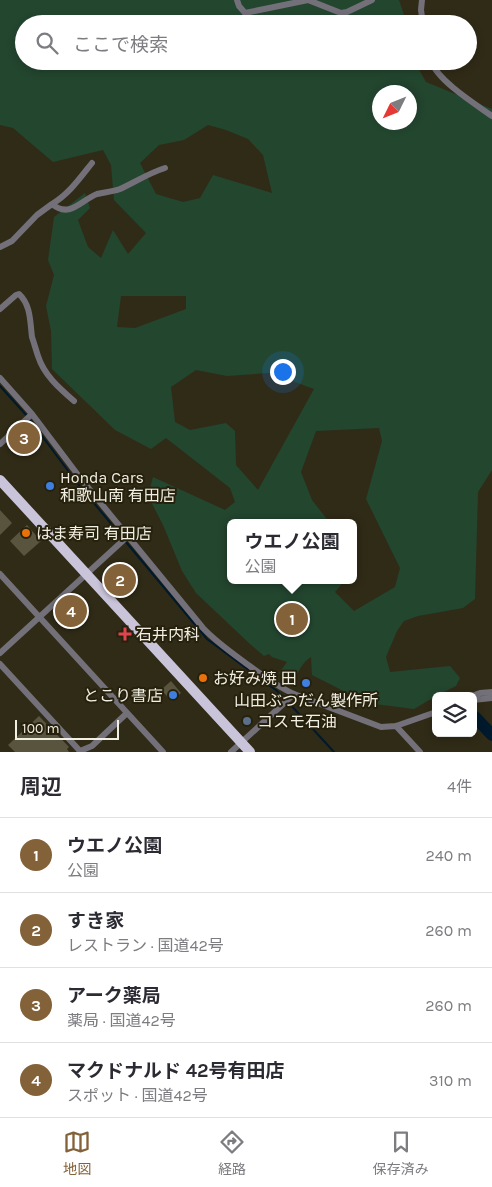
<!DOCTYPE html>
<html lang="ja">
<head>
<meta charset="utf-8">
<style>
	body { margin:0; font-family:Karla,"Noto Sans JP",sans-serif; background:#f7f7f7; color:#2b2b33 }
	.controls { position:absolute; right:15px; bottom:15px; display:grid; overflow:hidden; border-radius:8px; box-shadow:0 2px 8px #0003 }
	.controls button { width:45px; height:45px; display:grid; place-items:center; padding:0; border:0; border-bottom:1px solid #e1e1e2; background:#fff; color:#2b2b33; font:25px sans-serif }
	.compass { position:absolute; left:372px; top:85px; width:45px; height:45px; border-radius:50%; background:#fff; box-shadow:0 2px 8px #0003; rotate:227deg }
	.scale { position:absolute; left:15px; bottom:12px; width:104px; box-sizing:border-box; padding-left:5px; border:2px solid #f1eee2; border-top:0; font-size:14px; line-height:18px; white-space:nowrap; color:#f1eee2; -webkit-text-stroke:4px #26210d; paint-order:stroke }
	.you { position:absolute; left:282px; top:371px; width:18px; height:18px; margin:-12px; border:4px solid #fff; border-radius:50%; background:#1a73e8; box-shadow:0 0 0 8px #1a73e833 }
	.badge { display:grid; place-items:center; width:32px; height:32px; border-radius:50%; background:#846239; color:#fff; font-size:16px; font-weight:700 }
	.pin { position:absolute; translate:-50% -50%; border:2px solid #fff; box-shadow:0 1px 5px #0006 }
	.popup { position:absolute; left:227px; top:519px; width:130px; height:65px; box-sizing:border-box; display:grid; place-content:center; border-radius:8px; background:#fff; filter:drop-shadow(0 1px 4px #0005); font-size:16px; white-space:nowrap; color:#7c7c81 }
	.popup b { font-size:19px; color:#2b2b33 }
	.popup::after { content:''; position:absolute; left:50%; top:100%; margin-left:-10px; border:10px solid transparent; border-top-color:#fff }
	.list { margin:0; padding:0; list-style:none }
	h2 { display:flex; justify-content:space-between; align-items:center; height:65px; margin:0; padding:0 20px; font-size:21px }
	h2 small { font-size:16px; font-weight:400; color:#7c7c81 }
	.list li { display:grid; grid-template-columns:32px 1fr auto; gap:15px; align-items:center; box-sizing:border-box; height:75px; padding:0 20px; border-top:1px solid #e1e1e2 }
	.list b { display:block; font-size:19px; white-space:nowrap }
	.list p { margin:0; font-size:16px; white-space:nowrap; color:#7c7c81 }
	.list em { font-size:16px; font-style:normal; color:#7c7c81 }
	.icon { flex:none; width:28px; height:28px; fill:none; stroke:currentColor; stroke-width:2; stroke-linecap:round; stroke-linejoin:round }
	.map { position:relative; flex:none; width:492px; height:752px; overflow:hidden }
	.search { position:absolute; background:#fff; box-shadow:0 2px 8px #0003; left:15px; right:15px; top:15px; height:55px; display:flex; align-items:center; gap:12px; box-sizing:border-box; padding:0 18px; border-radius:28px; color:#7c7c81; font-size:19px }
	.sheet { height:365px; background:#fff }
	nav { display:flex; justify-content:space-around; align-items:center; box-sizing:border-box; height:70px; border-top:1px solid #e1e1e2; background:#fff; font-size:14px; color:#7c7c81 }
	nav a { display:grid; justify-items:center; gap:2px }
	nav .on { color:#846239 }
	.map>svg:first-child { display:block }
</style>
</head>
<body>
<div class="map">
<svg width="492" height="752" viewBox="0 0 492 752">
	<rect width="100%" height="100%" fill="#302b17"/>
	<path fill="#23462f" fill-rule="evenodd" d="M0,0H399L407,24H24V61H414L426,82L492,109V470L478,492L475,599L463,608L418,616L404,621L397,631L386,657L390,672L450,666L460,678L456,686L436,696L414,709L367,703L312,675L311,657C302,662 298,673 293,681L279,673L287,662L272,657L269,654L264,656L250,644L196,593L182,571L163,525L148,496L153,477L225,510L235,502L230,488L166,438L151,449L115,430L52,369L51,331L46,306L54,275L48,260L54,217L85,193L90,208L78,220L88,247L101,258L113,230L128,254L146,233L114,200L111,165L103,150L53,162L13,128L0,125ZM380,92H410V122H380ZM208,125L226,130L248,139L263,155L272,193L213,175L200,198L183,202L156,194L140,163L159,145L184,140ZM121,296H186V309L135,328L117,327ZM196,370L227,376L270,373L314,389L258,490L236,465L235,431L226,423L190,430L175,422L171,387ZM379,428L382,441L366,499L400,568L395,587L354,611L335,592L345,580H231V523H330L312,500L301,472L316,431Z"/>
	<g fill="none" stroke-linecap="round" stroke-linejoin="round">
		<path stroke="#00192c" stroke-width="2" d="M0,386L27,416
			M30,420L78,484L123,538
			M126,542L207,639L277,691L285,699
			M288,702L334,752"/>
		<path stroke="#00192c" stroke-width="12" d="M475,717L492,735"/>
	</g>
	<path fill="#59543e" d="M0,510L12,523L0,535Z
		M27,525L41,541L24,556L10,541Z
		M124,574L130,581L118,594L112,587Z
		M76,597L85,607L66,624L57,615Z
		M171,681L181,693L172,701L161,690Z
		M39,716L69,747L67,749L69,752H15L8,745Z"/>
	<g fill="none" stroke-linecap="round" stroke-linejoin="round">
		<path stroke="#73707a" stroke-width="6" d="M237,0L239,6L245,13L308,0L341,13L347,12L372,0
			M422,0L421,10L423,24
			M431,61C438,81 475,104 492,116
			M52,204C69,194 80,178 92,163
			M0,247L12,241L37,215L52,204C70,219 81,200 97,194C104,192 112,192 120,189C135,182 149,173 165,168
			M0,309L16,295L19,294C31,305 30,322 32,337C34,343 36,350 38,356C44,375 59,388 74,401
			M0,378L32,414L81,479L203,628C217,643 235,655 251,667C265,677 278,687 294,694L381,727L396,726L436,712
			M0,444L32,414
			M0,574L163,752
			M0,653L128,536
			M0,664L80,751L92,746L127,713
			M472,696L480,693L492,692
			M473,700L492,698
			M396,726L420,752
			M231,752L294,694"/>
		<path stroke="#cac4da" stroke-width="10" d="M0,480L250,752"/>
	</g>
	<g fill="#3f7fe0" stroke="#26210d" stroke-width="2">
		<circle cx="50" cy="486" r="5"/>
		<circle cx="306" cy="683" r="5"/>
		<circle cx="173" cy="695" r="5"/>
	</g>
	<g fill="#e8710a" stroke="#26210d" stroke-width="2">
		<circle cx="26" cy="533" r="5"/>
		<circle cx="203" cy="678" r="5"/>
	</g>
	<path fill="#e0444e" stroke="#26210d" stroke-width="2" d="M122.5 626.5h5v5h5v5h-5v5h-5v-5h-5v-5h5z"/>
	<circle fill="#5c6f8a" stroke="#26210d" stroke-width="2" cx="247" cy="721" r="5"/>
	<g text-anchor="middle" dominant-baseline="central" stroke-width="4" stroke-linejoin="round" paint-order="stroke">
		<g font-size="16" fill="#f1eee2" stroke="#26210d" text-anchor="start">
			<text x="60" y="477">Honda Cars<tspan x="60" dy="18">和歌山南 有田店</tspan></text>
			<text x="36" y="533">はま寿司 有田店</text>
			<text x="136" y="634">石井内科</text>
			<text x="213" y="678">お好み焼 田</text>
			<text x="163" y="695" text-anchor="end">とこり書店</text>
			<text x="306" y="700" text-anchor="middle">山田ぶつだん製作所</text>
			<text x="257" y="721">コスモ石油</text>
		</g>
	</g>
</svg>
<div class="controls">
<button><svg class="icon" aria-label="layers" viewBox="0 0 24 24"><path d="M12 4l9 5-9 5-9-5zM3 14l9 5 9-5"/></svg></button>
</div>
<svg class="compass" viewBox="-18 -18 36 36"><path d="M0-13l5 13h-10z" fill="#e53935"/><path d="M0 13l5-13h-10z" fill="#7c7c81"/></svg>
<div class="scale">100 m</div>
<div class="you"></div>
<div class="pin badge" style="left:292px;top:619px">1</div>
<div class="popup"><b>ウエノ公園</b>公園</div>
<div class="pin badge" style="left:120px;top:580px">2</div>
<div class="pin badge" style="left:24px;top:438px">3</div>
<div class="pin badge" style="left:71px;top:611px">4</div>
<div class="search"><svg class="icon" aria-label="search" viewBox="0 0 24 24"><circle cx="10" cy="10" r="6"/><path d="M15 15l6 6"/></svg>ここで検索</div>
</div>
<section class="sheet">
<h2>周辺<small>4件</small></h2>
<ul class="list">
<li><span class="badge">1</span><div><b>ウエノ公園</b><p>公園</p></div><em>240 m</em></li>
<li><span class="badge">2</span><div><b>すき家</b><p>レストラン · 国道42号</p></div><em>260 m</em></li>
<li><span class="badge">3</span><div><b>アーク薬局</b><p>薬局 · 国道42号</p></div><em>260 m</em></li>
<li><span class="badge">4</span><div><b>マクドナルド 42号有田店</b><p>スポット · 国道42号</p></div><em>310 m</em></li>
</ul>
</section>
<nav>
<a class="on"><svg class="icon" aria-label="map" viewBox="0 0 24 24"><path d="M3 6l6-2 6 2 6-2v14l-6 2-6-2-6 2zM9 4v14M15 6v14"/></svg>地図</a>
<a><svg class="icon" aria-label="directions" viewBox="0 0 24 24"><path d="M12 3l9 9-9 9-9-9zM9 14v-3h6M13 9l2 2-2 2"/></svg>経路</a>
<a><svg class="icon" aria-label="saved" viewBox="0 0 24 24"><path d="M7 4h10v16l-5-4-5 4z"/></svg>保存済み</a>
</nav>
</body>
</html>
